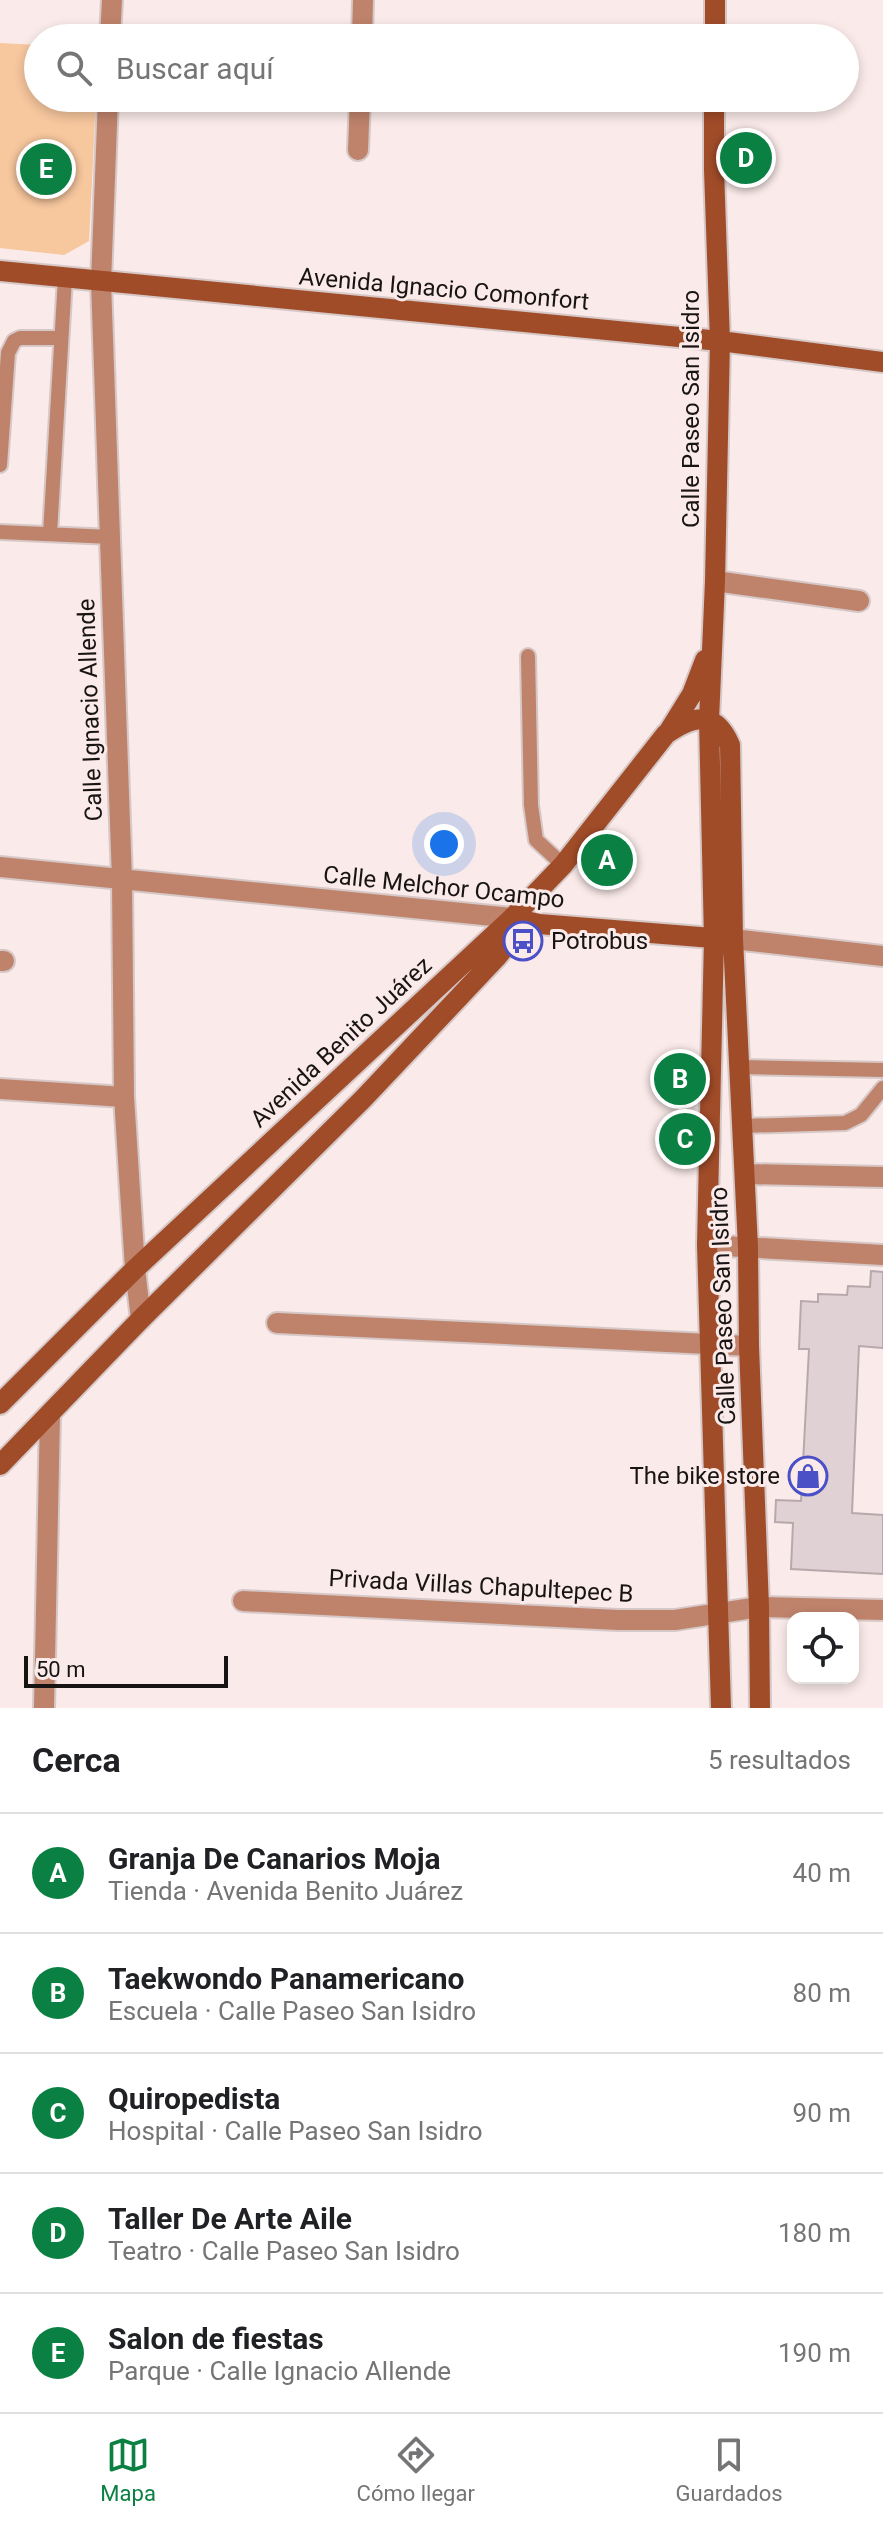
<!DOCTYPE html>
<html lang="es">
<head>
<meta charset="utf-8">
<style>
	body { margin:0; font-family:Roboto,sans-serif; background:#f6f6f6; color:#202124 }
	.controls { position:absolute; right:24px; bottom:24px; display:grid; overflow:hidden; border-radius:16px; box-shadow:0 4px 12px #0003 }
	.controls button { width:72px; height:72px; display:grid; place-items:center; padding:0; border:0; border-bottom:2px solid #e0e0e0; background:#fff; color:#202124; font:40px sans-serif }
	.scale { position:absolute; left:24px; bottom:20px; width:204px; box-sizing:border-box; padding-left:8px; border:4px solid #191414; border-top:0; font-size:22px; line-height:28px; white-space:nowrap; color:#191414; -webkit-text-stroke:6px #faeae9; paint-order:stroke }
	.you { position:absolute; left:444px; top:844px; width:28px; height:28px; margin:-20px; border:6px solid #fff; border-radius:50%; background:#1a73e8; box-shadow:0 0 0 12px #1a73e833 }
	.badge { display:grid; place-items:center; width:52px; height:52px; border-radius:50%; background:#0b8043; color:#fff; font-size:26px; font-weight:700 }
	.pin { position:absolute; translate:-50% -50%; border:4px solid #fff; box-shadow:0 2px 8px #0006 }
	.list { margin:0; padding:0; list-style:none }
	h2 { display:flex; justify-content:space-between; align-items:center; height:104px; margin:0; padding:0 32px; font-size:34px }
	h2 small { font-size:26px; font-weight:400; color:#757577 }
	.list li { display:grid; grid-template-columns:52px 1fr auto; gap:24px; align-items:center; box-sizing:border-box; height:120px; padding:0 32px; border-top:2px solid #e0e0e0 }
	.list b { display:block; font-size:30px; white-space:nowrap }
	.list p { margin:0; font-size:26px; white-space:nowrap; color:#757577 }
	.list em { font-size:26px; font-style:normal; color:#757577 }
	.icon { flex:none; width:44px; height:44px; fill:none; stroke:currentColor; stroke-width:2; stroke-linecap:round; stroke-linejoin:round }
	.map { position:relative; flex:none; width:883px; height:1708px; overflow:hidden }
	.search { position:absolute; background:#fff; box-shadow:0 4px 12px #0003; left:24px; right:24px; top:24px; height:88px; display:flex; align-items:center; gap:20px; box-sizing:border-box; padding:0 28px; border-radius:44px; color:#757577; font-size:30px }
	.sheet { height:704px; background:#fff }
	nav { display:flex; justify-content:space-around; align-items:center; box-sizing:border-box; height:112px; border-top:2px solid #e0e0e0; background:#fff; font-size:22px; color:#757577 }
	nav a { display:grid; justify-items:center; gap:4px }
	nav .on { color:#0b8043 }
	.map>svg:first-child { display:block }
</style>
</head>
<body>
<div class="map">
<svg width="883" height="1708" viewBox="0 0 883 1708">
	<rect width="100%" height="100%" fill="#faeae9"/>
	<path fill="#f7c79e" d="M0,43L38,45V98H96L89,241L64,255L0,248Z"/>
	<path fill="#e0d1d5" stroke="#b7a8ac" stroke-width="2" d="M871,1271L883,1272V1348L859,1346L852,1513L883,1515V1574L791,1569L793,1523L775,1522L776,1500L801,1501L809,1349H799L801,1301L818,1302V1294L847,1295L848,1286L870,1287Z"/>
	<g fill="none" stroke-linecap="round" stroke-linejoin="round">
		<defs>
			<path id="service" d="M0,465L8,353L14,341L20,338H60
				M0,532L111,537
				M50,534L65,278
				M528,656L531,805L536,840L563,865
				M741,1067L883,1070
				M742,1126L845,1123L861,1115L883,1088"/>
			<path id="minor" d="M110,38L112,0
				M362,38L363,0
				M108,98L101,282L122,880L124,1097L135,1269L141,1319
				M358,150L360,98
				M715,581L859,601
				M0,867L512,918
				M733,939L883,956
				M0,961H4
				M0,1089L124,1097
				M745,1174L883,1177
				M707,1245L883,1255
				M277,1323L749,1346
				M243,1601L618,1620H675L759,1607L883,1610
				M44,1708L50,1415"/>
			<path id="secondary" d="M715,38V0
				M714,98V170L720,341L715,581L709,720L714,939L707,1245L721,1708
				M0,271L720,341L883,362
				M669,731L692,694L705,660
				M526,921L539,924L725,939
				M0,1404L135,1269L512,918L563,865L666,734C694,715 715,710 730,745L733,939L748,1247L749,1346L759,1607L760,1708
				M0,1465L141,1319L363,1099L496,958L520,929L539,924"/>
		</defs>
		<use href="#service" stroke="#d6c8c7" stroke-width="18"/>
		<use href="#minor" stroke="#d6c8c7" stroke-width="24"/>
		<use href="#secondary" stroke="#d6c8c7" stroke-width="24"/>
		<use href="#service" stroke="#bf836c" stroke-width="14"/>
		<use href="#minor" stroke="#bf836c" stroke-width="20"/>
		<use href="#secondary" stroke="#a14c29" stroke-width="20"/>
	</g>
	<defs>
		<symbol id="bus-ring" viewBox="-11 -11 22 22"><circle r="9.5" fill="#faeae9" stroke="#4b50c6" stroke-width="1.5"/><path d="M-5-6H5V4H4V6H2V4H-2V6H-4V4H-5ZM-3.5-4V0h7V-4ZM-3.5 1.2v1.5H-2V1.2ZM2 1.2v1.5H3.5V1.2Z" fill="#4b50c6"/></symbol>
		<symbol id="shop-ring" viewBox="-11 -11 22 22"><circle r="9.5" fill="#faeae9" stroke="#4b50c6" stroke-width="1.5"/><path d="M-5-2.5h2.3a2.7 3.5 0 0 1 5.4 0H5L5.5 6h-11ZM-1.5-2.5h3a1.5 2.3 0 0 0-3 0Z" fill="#4b50c6"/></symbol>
	</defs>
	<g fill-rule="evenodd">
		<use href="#bus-ring" x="501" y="919" width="44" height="44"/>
		<use href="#shop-ring" x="786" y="1454" width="44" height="44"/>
	</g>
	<g text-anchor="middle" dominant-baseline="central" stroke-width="6" stroke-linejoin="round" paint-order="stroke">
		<g font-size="24" fill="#191414" stroke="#faeae9">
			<text transform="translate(444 289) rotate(5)">Avenida Ignacio Comonfort</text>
			<text transform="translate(691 409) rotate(-90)">Calle Paseo San Isidro</text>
			<text transform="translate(90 710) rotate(-92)">Calle Ignacio Allende</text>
			<text transform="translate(444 887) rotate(6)">Calle Melchor Ocampo</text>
			<text transform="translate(341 1042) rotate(-43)">Avenida Benito Juárez</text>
			<text transform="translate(723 1306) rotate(-92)">Calle Paseo San Isidro</text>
			<text transform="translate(481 1586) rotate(3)">Privada Villas Chapultepec B</text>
		</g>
		<g font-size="24" fill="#191414" stroke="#faeae9" text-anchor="start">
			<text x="551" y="941">Potrobus</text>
			<text x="780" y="1476" text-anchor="end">The bike store</text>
		</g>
	</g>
</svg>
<div class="controls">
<button><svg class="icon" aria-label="locate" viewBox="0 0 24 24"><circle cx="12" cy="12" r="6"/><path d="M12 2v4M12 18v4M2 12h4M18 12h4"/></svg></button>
</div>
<div class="scale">50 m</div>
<div class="you"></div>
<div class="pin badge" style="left:607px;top:860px">A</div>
<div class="pin badge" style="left:680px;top:1079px">B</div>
<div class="pin badge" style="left:685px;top:1139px">C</div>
<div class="pin badge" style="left:746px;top:158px">D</div>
<div class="pin badge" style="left:46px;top:169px">E</div>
<div class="search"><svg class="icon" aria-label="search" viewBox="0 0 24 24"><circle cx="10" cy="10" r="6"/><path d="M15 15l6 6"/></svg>Buscar aquí</div>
</div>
<section class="sheet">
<h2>Cerca<small>5 resultados</small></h2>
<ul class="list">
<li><span class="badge">A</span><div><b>Granja De Canarios Moja</b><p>Tienda · Avenida Benito Juárez</p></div><em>40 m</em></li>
<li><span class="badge">B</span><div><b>Taekwondo Panamericano</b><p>Escuela · Calle Paseo San Isidro</p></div><em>80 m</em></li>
<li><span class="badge">C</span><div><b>Quiropedista</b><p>Hospital · Calle Paseo San Isidro</p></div><em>90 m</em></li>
<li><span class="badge">D</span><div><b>Taller De Arte Aile</b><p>Teatro · Calle Paseo San Isidro</p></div><em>180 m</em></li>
<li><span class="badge">E</span><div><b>Salon de fiestas</b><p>Parque · Calle Ignacio Allende</p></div><em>190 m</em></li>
</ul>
</section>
<nav>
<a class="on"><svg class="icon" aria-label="map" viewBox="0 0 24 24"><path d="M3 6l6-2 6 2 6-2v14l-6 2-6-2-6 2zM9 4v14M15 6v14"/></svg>Mapa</a>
<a><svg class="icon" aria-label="directions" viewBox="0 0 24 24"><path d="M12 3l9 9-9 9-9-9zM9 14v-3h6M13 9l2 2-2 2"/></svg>Cómo llegar</a>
<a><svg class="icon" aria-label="saved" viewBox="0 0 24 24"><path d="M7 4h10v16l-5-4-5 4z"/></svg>Guardados</a>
</nav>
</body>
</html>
